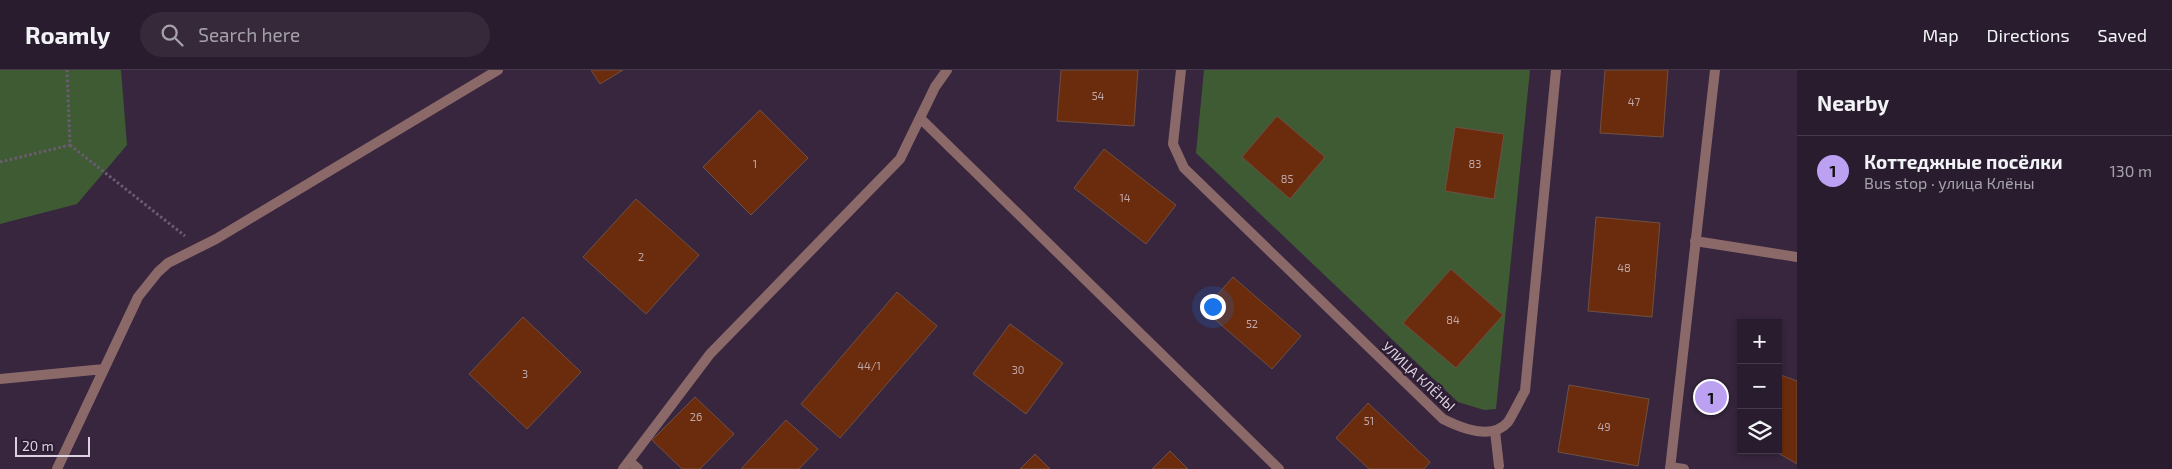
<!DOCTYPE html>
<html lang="en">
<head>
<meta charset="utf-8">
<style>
	body { margin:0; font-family:"Exo 2",sans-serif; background:#35293a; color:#f1f3f6 }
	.controls { position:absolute; right:15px; bottom:15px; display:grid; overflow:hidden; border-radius:0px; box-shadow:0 2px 8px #0003 }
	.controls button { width:45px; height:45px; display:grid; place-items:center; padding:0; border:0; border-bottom:1px solid #453a4a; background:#291c2e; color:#f1f3f6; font:25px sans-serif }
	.scale { position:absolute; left:15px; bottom:12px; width:75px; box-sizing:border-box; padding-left:5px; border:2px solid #dcd1e0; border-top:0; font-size:14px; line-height:18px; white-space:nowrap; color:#dcd1e0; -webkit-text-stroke:4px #2d1d33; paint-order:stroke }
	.you { position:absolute; left:1212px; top:236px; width:18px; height:18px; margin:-12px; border:4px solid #fff; border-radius:50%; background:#1a73e8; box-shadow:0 0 0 8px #1a73e833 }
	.badge { display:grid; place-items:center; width:32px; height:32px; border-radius:50%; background:#bca0f2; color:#111; font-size:16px; font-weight:700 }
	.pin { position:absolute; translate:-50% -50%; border:2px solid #fff; box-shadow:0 1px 5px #0006 }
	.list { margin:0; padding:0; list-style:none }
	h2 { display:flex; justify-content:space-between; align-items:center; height:65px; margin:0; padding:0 20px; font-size:21px }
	h2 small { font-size:16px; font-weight:400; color:#a5a1aa }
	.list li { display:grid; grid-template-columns:32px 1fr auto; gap:15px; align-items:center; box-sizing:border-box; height:70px; padding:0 20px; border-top:1px solid #453a4a }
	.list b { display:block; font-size:19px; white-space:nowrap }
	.list p { margin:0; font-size:16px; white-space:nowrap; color:#a5a1aa }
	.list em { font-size:16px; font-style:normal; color:#a5a1aa }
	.icon { flex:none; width:28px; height:28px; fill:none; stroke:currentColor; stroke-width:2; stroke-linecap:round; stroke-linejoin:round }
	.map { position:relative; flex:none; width:1797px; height:399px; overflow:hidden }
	header { display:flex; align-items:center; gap:30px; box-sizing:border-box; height:70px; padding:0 25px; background:#291c2e; border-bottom:1px solid #453a4a }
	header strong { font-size:24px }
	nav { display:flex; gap:28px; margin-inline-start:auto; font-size:18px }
	.search { width:350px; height:45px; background:#35293a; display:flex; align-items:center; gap:12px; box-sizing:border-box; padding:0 18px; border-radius:28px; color:#a5a1aa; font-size:19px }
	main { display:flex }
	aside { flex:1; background:#291c2e }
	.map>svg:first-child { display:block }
</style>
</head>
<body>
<header>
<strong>Roamly</strong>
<div class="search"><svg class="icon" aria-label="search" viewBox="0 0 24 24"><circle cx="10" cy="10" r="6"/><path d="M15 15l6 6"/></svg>Search here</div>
<nav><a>Map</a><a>Directions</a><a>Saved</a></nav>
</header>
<main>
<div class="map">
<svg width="1797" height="399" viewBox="0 0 1797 399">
	<rect width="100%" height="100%" fill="#37263e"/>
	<path fill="#3e5b34" d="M0,0H121L127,75L77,134L0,154Z
		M1204,0H1530L1496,339L1484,340L1458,332L1196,83Z"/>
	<path fill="#6b2c0d" stroke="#6f5043" d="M591,0H623L600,14Z
		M1061,0H1138L1134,56L1057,51Z
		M1605,0H1668L1663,67L1600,63Z
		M760,40L808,88L751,145L703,97Z
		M1277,46L1325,87L1290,129L1242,87Z
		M1455,57L1504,64L1494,129L1445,121Z
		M1104,79L1176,135L1146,174L1074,118Z
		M636,129L699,185L646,244L583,187Z
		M1596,147L1660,153L1652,247L1588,241Z
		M1451,199L1503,245L1456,298L1403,253Z
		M1233,207L1301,266L1272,299L1204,240Z
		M897,222L937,256L840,368L801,334Z
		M523,247L581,302L527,359L469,304Z
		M1010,254L1063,293L1026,344L973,304Z
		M1778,304L1797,311V394L1773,380H1778Z
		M1569,315L1649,329L1638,396L1558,382Z
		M695,327L734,364L700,399H682L652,370Z
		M1368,333L1430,392L1424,399H1369L1336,368Z
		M786,350L818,379L799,399H741Z
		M1170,381L1188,399H1152Z
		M1035,384L1050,399H1020Z"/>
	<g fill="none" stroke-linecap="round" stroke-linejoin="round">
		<path stroke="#6b5c71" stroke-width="3" stroke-dasharray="2.5 2.5" stroke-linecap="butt" d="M70,75L185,166
			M0,92L70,75L67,0"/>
		<path stroke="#8c6969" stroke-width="10" d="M1695,171L1797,187
			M1495,361L1499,396"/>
		<path stroke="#8c6969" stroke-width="10" d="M1181,0L1173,74L1184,98L1443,349C1461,358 1492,371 1508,352C1514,343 1519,331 1525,321L1556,0
			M920,48L1279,399
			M0,309L104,299
			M629,391L638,399
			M1670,397L1684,399
			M57,399L138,227L158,202L168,193L216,169L498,0
			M623,399L710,284L900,89L935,17L947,0
			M1670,399L1715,0"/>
	</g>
	<g text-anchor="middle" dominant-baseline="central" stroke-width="4.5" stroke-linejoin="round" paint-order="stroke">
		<g font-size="11" fill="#c0a8ab">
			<text x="1098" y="25">54</text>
			<text x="1634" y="31">47</text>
			<text x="755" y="93">1</text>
			<text x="1475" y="93">83</text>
			<text x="1287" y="108">85</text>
			<text x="1125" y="127">14</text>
			<text x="641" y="186">2</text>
			<text x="1624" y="197">48</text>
			<text x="1453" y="249">84</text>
			<text x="1252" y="253">52</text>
			<text x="869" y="295">44/1</text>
			<text x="1018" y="299">30</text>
			<text x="525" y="303">3</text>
			<text x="696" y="346">26</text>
			<text x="1369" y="350">51</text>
			<text x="1604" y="356">49</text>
		</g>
		<g font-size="14" fill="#dcd1e0" stroke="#2d1d33">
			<text transform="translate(1419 306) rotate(43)">УЛИЦА КЛЁНЫ</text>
		</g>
	</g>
</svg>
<div class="controls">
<button>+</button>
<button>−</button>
<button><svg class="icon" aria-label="layers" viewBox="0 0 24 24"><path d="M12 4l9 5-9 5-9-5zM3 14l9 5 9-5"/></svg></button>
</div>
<div class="scale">20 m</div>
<div class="you"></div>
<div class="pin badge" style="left:1711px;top:327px">1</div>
</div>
<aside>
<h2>Nearby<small></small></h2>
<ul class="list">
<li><span class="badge">1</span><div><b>Коттеджные посёлки</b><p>Bus stop · улица Клёны</p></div><em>130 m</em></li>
</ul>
</aside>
</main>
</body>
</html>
